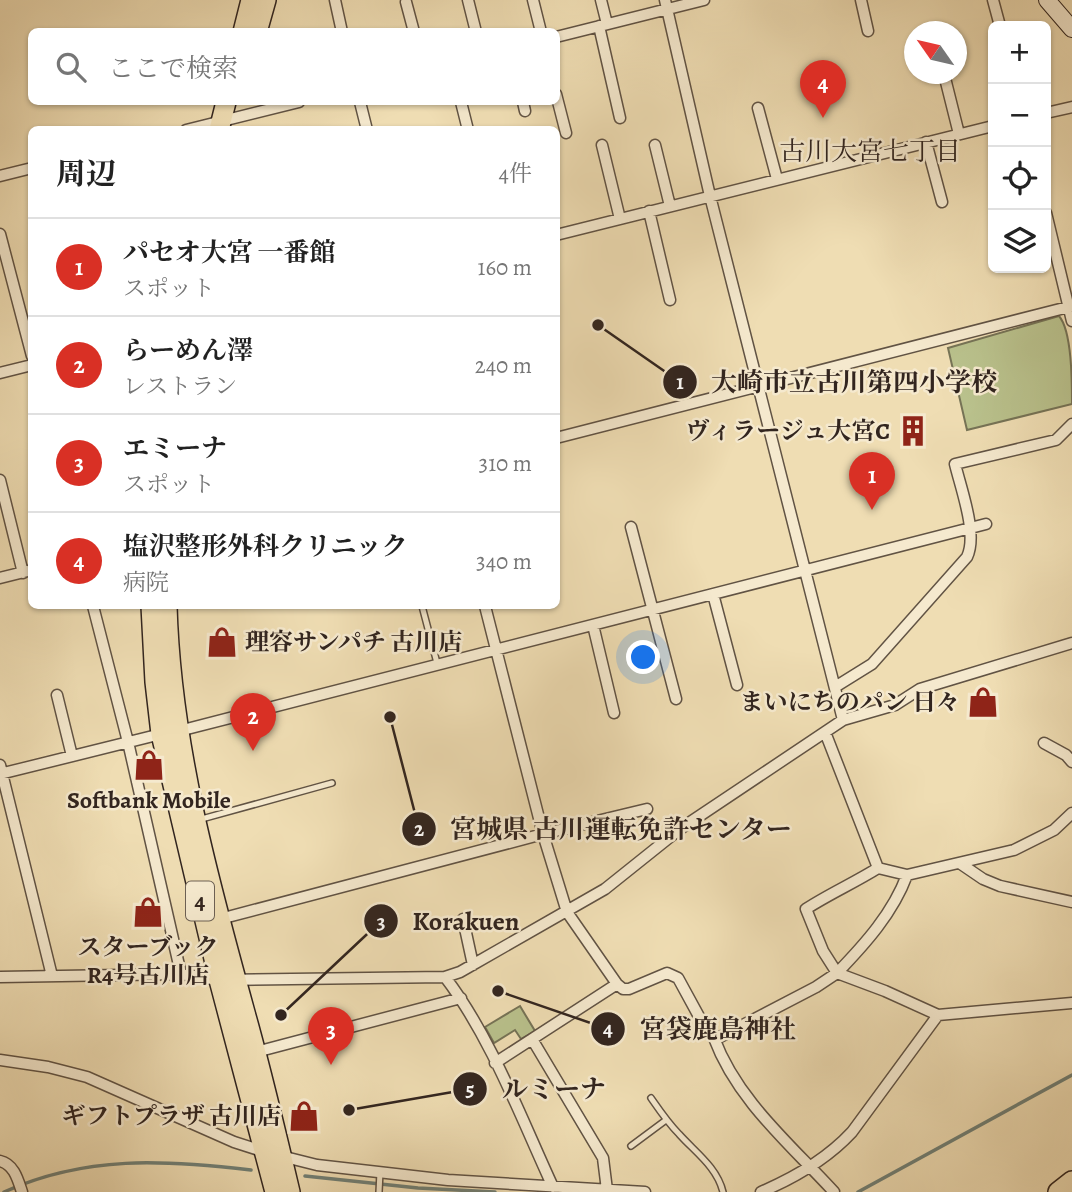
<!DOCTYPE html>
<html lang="ja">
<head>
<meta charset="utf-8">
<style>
	body { margin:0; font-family:Alegreya,"Noto Serif JP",serif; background:#f2f2f2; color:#222 }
	.controls { position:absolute; right:21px; top:21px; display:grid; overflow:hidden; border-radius:10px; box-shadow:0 2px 5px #0004 }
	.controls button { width:63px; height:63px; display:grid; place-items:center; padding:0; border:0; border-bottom:2px solid #e0e0e0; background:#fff; color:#222; font:35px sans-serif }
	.compass { position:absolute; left:904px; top:21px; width:63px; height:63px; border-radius:50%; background:#fff; box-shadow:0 2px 5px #0004; rotate:304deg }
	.you { position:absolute; left:644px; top:658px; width:24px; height:24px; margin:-18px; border:5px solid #fff; border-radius:50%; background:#1a73e8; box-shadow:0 0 0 10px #1a73e833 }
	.badge { display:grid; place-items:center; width:46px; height:46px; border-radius:50%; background:#d93025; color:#fff; font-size:23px; font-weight:700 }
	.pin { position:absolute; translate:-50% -58px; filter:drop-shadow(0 2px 4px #0008) }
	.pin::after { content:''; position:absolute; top:37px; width:24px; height:21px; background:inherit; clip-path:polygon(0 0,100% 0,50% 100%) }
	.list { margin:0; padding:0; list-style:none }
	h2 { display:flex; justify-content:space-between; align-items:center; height:91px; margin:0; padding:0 28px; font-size:30px }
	h2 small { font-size:23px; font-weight:400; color:#767676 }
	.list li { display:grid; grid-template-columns:46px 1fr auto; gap:21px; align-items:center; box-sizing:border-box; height:98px; padding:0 28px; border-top:2px solid #e0e0e0 }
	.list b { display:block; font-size:26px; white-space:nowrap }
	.list p { margin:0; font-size:23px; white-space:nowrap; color:#767676 }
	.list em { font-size:23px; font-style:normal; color:#767676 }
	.icon { flex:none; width:38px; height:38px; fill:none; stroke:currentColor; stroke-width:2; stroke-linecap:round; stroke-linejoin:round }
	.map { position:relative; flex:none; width:1072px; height:1192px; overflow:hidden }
	.search { position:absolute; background:#fff; box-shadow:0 2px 5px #0004; left:28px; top:28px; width:532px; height:77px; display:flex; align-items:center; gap:18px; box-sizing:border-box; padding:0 24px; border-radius:10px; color:#767676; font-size:26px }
	.panel { position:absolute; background:#fff; box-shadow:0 2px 5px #0004; left:28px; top:126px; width:532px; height:483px; border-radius:10px }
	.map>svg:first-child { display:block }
</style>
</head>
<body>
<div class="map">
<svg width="1072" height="1192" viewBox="0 0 1072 1192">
	<rect width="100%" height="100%" fill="#efddb3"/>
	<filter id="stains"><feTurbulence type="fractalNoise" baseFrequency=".00286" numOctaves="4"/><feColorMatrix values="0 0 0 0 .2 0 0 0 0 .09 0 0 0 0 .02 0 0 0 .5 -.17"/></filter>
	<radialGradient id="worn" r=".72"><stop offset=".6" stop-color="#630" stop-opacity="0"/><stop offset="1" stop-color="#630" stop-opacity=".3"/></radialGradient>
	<path fill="#b9c18c" stroke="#767356" stroke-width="2" d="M1059,316C1072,331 1072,382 1072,404L967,430L948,348Z
		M520,1006L535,1031L521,1039L515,1030L494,1043L485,1027Z"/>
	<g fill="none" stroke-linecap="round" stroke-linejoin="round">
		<path stroke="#707f75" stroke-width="3.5" d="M305,1176L418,1188L495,1192
			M4,1192C86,1155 164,1160 251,1170
			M858,1192L1072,1075"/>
		<defs>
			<path id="lane" d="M422,606L437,663
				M198,820L332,783
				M651,1098C660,1111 668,1123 679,1134C695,1152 717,1167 723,1192
				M631,1146L666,1120
				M379,1192L380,1172"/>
			<path id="street" d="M335,0L342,32
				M468,0L476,32
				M533,0L541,32
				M601,0L607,24
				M665,0L710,196L843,720
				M861,0L868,31
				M993,0L1000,26
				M406,2L414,32
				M599,26L620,118
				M556,37L704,0
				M944,74L959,134
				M556,94L566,133
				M360,102L367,130
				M461,102L468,130
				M523,102L525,111
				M758,108L777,179
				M1046,113L1072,107
				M186,130L299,102
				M926,142L942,202
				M602,145L620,219
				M655,145L670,206
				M0,176L32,168
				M649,211L670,300
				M1046,213L1072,321
				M0,234L32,356
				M556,235L993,126
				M0,373L32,365
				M556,438L1072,306
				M0,480L23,573
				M631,527L676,699
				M0,578L32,570
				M713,594L737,685
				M93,606L128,742L181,974
				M485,606L543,834L567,912L617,984L623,989H629L667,973L678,978L708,1033L714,1038L720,1037L816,987L837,973L885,991L938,1015L1072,1003
				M593,625L614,713
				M835,687L872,664L967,557C978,534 961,489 955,464L1056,440L1072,424
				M57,695L72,756
				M179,731L986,524
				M825,732L878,868L907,875L1014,850L1054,830L1072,813
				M1044,743L1066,755L1072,762
				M0,765L52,976
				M0,774L161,734
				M961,864L983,879L1000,886L1072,902
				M878,868C854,883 829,894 806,909L823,951L837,973C865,944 893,913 907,875
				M220,919L543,834L647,809
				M463,919L473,965
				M0,977L181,974L219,980L445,977L460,972L605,889L680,829L843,720L895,705L920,689L1072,643
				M445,977C491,1037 521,1118 553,1187
				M714,1038C737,1100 790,1144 834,1192
				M532,1039L603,1158L607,1190
				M256,1052L461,998
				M0,1060L48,1067L87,1077L234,1142L265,1152L317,1165L448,1180L645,1192
				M495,1063L617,984
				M0,1161C14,1164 18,1180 22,1192
				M761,1192C794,1178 827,1159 852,1132L938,1015"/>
			<path id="secondary" d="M1047,0L1072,29"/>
			<path id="highway" d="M243,32L251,0
				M257,32L266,0
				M219,130L226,102
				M151,606L155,682L161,734L219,980L275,1192
				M167,606C171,749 211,889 249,1027C264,1082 277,1137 290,1192
				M1058,1192L1072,1181"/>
		</defs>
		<use href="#lane" stroke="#615344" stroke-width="8"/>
		<use href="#street" stroke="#615344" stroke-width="13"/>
		<use href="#secondary" stroke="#32251f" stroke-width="18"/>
		<use href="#highway" stroke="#32251f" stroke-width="22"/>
		<use href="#lane" stroke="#f5e9ce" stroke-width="5"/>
		<use href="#street" stroke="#f5e9ce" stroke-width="10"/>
		<use href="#secondary" stroke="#f5e9ce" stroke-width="16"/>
		<use href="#highway" stroke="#efddb3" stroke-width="19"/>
	</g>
	<defs>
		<symbol id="building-bare" viewBox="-9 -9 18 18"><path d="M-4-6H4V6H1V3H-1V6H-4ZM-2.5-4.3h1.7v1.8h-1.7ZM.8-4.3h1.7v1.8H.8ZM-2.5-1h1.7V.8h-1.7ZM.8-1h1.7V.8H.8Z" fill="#8f2418" stroke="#f5e9ce" stroke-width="2.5" paint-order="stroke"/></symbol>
		<symbol id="shop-bare" viewBox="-9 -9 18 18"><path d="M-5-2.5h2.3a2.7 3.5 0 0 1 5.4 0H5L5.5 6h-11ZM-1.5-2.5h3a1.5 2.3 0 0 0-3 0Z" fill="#8f2418" stroke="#f5e9ce" stroke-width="2.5" paint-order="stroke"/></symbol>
	</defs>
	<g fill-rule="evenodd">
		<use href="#building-bare" x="891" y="409" width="44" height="44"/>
		<use href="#shop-bare" x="200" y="620" width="44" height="44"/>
		<use href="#shop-bare" x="961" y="680" width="44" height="44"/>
		<use href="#shop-bare" x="127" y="743" width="44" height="44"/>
		<use href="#shop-bare" x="126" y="890" width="44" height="44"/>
		<use href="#shop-bare" x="282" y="1094" width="44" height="44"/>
	</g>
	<g text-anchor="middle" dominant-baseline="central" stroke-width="5" stroke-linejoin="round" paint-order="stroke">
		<rect fill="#f5e9ce" stroke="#6c6054" stroke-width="2" x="186" y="881.5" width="28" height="39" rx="5"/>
		<g font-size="23" font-weight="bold" fill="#32251f">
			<text x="200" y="901">4</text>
		</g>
		<g font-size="24" font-weight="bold" fill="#32251f" stroke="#f5e9ce" text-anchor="end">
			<text x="890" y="431">ヴィラージュ大宮C</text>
			<text x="245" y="642" text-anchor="start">理容サンパチ 古川店</text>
			<text x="960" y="702">まいにちのパン 日々</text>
			<text x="149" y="800" text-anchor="middle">Softbank Mobile</text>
			<text x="148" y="947" text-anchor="middle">スターブック<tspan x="148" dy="28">R4号古川店</tspan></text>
			<text x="281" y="1116">ギフトプラザ 古川店</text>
		</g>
		<g font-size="26" fill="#32251f" stroke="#f5e9ce">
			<text x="870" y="151">古川大宮七丁目</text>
		</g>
	</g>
	<path fill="none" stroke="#32251f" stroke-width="2.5" d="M598 325L680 382M390 717L419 829M281 1015L381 921M498 991L608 1029M349 1110L470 1089"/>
	<g fill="#32251f" stroke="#f5e9ce" stroke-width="2.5">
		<circle cx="598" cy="325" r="7"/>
		<circle cx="390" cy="717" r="7"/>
		<circle cx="281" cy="1015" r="7"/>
		<circle cx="498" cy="991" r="7"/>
		<circle cx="349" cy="1110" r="7"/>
		<circle cx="680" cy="382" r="18"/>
		<circle cx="419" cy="829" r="18"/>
		<circle cx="381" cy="921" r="18"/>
		<circle cx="608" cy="1029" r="18"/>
		<circle cx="470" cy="1089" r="18"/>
	</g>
	<g font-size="21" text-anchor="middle" font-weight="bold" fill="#fff">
		<text x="680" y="389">1</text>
		<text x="419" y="836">2</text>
		<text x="381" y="929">3</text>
		<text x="608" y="1036">4</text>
		<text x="470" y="1096">5</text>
	</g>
	<g font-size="26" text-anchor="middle" font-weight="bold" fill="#32251f" stroke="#f5e9ce" stroke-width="5" stroke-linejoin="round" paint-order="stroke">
		<text x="854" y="391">大崎市立古川第四小学校</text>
		<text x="621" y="838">宮城県 古川運転免許センター</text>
		<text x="466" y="930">Korakuen</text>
		<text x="718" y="1038">宮袋鹿島神社</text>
		<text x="554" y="1098">ルミーナ</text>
	</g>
	<rect width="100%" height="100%" filter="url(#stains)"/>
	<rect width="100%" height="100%" fill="url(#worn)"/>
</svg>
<div class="controls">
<button>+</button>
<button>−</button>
<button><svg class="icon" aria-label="locate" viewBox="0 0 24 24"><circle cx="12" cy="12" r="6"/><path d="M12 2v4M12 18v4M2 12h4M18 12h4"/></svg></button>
<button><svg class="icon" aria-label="layers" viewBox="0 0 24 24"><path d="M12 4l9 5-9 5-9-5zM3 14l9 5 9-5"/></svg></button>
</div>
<svg class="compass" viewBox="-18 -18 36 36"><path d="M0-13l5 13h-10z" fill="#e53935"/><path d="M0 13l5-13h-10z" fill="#767676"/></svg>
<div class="you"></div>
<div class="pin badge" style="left:872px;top:510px">1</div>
<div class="pin badge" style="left:253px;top:751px">2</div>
<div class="pin badge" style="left:331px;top:1065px">3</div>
<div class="pin badge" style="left:823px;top:118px">4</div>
<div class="search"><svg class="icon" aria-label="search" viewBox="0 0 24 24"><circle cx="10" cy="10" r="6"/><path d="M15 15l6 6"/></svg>ここで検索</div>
<section class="panel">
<h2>周辺<small>4件</small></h2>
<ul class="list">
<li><span class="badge">1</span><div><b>パセオ大宮 一番館</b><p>スポット</p></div><em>160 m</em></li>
<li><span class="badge">2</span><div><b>らーめん澤</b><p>レストラン</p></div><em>240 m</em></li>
<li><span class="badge">3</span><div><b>エミーナ</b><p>スポット</p></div><em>310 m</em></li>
<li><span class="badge">4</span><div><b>塩沢整形外科クリニック</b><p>病院</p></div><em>340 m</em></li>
</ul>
</section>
</div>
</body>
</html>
